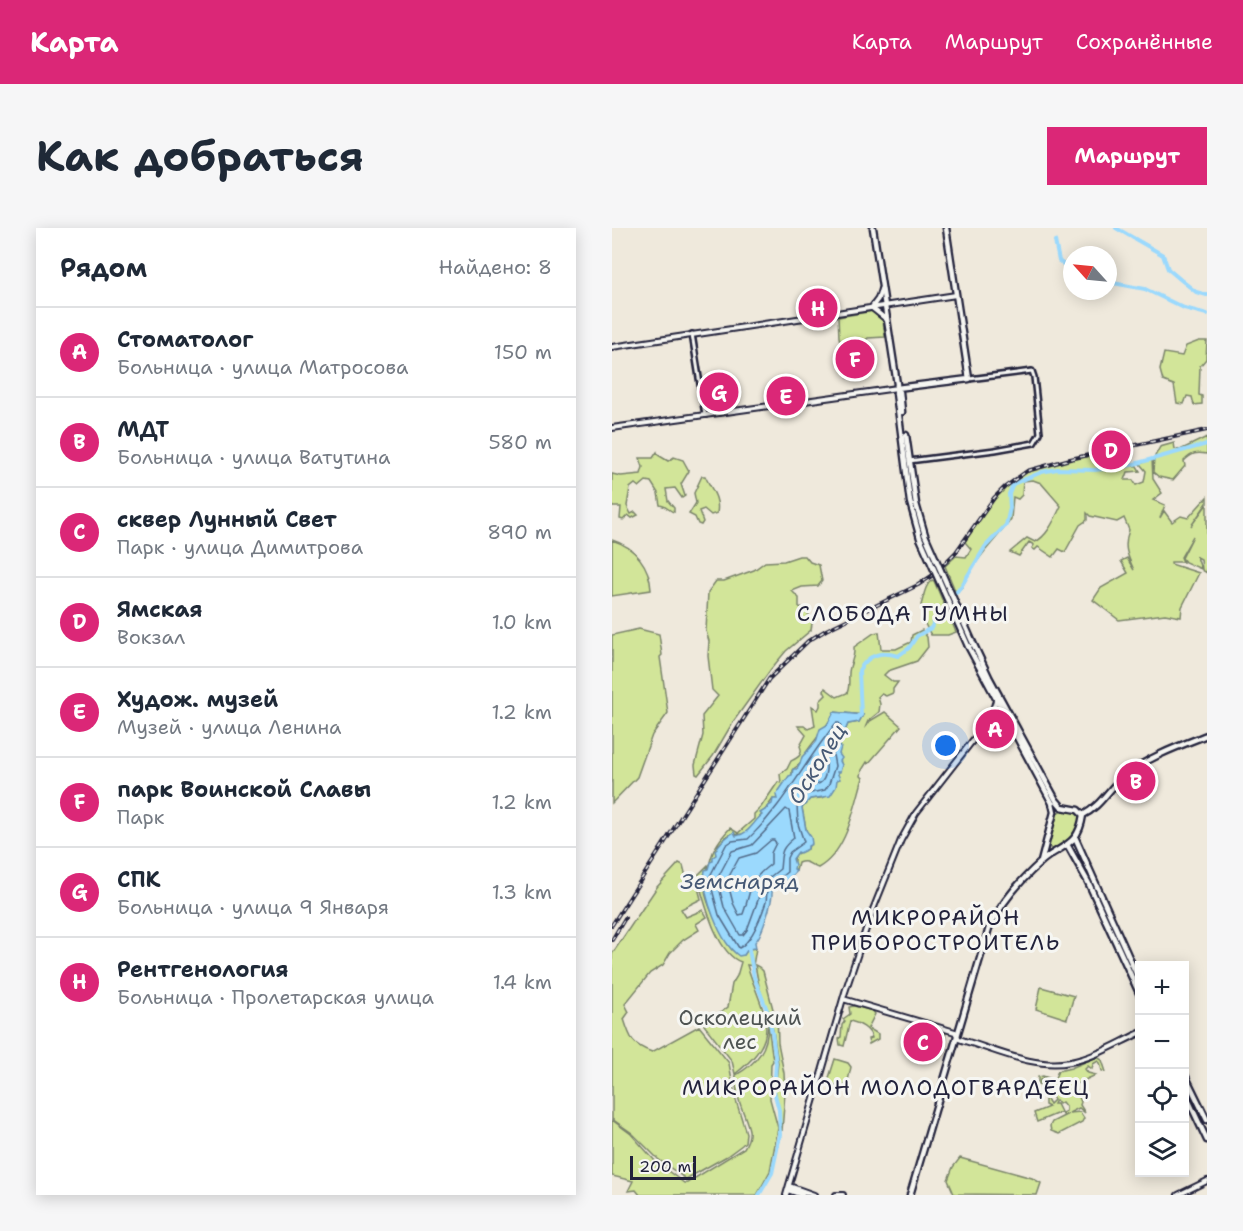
<!DOCTYPE html>
<html lang="ru">
<head>
<meta charset="utf-8">
<style>
	body { margin:0; font-family:"Shantell Sans",sans-serif; background:#f6f6f7; color:#1f2937 }
	.controls { position:absolute; right:18px; bottom:18px; display:grid; overflow:hidden; border-radius:0px; box-shadow:0 3px 15px #0003 }
	.controls button { width:54px; height:54px; display:grid; place-items:center; padding:0; border:0; border-bottom:2px solid #e0e1e3; background:#fff; color:#1f2937; font:30px sans-serif }
	.compass { position:absolute; left:451px; top:18px; width:54px; height:54px; border-radius:50%; background:#fff; box-shadow:0 3px 15px #0003; rotate:297deg }
	.scale { position:absolute; left:18px; bottom:15px; width:66px; box-sizing:border-box; padding-left:6px; border:3px solid #22223b; border-top:0; font-size:16px; line-height:21px; white-space:nowrap; color:#22223b; -webkit-text-stroke:4px #f6f6f2; paint-order:stroke }
	.you { position:absolute; left:334px; top:518px; width:21px; height:21px; margin:-15px; border:4px solid #fff; border-radius:50%; background:#1a73e8; box-shadow:0 0 0 9px #1a73e833 }
	.badge { display:grid; place-items:center; width:39px; height:39px; border-radius:50%; background:#db2777; color:#fff; font-size:20px; font-weight:700 }
	.pin { position:absolute; translate:-50% -50%; border:3px solid #fff; box-shadow:0 2px 6px #0006 }
	.list { margin:0; padding:0; list-style:none }
	h2 { display:flex; justify-content:space-between; align-items:center; height:78px; margin:0; padding:0 24px; font-size:26px }
	h2 small { font-size:20px; font-weight:400; color:#747a83 }
	.list li { display:grid; grid-template-columns:39px 1fr auto; gap:18px; align-items:center; box-sizing:border-box; height:90px; padding:0 24px; border-top:2px solid #e0e1e3 }
	.list b { display:block; font-size:22px; white-space:nowrap }
	.list p { margin:0; font-size:20px; white-space:nowrap; color:#747a83 }
	.list em { font-size:20px; font-style:normal; color:#747a83 }
	.icon { flex:none; width:33px; height:33px; fill:none; stroke:currentColor; stroke-width:2; stroke-linecap:round; stroke-linejoin:round }
	.map { position:relative; flex:none; width:595px; height:967px; overflow:hidden; border-radius:0px }
	header { display:flex; align-items:center; gap:36px; box-sizing:border-box; height:84px; padding:0 30px; background:#db2777; color:#fff }
	header strong { font-size:28px }
	nav { display:flex; gap:33px; margin-inline-start:auto; font-size:21px }
	.intro { display:flex; align-items:center; justify-content:space-between; box-sizing:border-box; height:144px; padding:0 36px }
	h1 { margin:0; font-size:42px }
	.button { padding:15px 27px; border-radius:0px; background:#db2777; color:#fff; font-size:21px; font-weight:700 }
	main { display:flex; gap:36px; padding:0 36px }
	aside { flex:1; background:#fff; border-radius:0px; box-shadow:0 3px 15px #0003 }
	.map>svg:first-child { display:block }
</style>
</head>
<body>
<header>
<strong>Карта</strong>
<nav><a>Карта</a><a>Маршрут</a><a>Сохранённые</a></nav>
</header>
<div class="intro"><h1>Как добраться</h1><a class="button">Маршрут</a></div>
<main>
<aside>
<h2>Рядом<small>Найдено: 8</small></h2>
<ul class="list">
<li><span class="badge">A</span><div><b>Стоматолог</b><p>Больница · улица Матросова</p></div><em>150 m</em></li>
<li><span class="badge">B</span><div><b>МДТ</b><p>Больница · улица Ватутина</p></div><em>580 m</em></li>
<li><span class="badge">C</span><div><b>сквер Лунный Свет</b><p>Парк · улица Димитрова</p></div><em>890 m</em></li>
<li><span class="badge">D</span><div><b>Ямская</b><p>Вокзал</p></div><em>1.0 km</em></li>
<li><span class="badge">E</span><div><b>Худож. музей</b><p>Музей · улица Ленина</p></div><em>1.2 km</em></li>
<li><span class="badge">F</span><div><b>парк Воинской Славы</b><p>Парк</p></div><em>1.2 km</em></li>
<li><span class="badge">G</span><div><b>СПК</b><p>Больница · улица 9 Января</p></div><em>1.3 km</em></li>
<li><span class="badge">H</span><div><b>Рентгенология</b><p>Больница · Пролетарская улица</p></div><em>1.4 km</em></li>
</ul>
</aside>
<div class="map">
<svg width="595" height="967" viewBox="0 0 595 967">
	<rect width="100%" height="100%" fill="#efe9dc"/>
	<filter id="ink" filterUnits="userSpaceOnUse"><feTurbulence type="fractalNoise" baseFrequency=".0167" numOctaves="2"/><feDisplacementMap in="SourceGraphic" scale="12" xChannelSelector="R" yChannelSelector="G"/><feConvolveMatrix kernelMatrix="1 2 1 2 8 2 1 2 1" color-interpolation-filters="sRGB"/></filter>
	<g filter="url(#ink)">
		<path fill="#d2e599" stroke="#7a846a" stroke-width="1.5" d="M262,83L271,92L273,109L256,110L253,113L257,149L236,150L227,109L226,89Z
			M587,113H595L594,131L588,138L587,167L590,168V176L582,177L580,169L575,168L572,176L565,175L562,157L551,153L548,142L552,125L570,128L574,118Z
			M595,209V226C584,224 580,225 572,233L573,238L561,252L547,249L541,244L542,230L548,219L562,215L563,221L568,222Z
			M45,224L46,227L56,233L62,229L71,232L77,243L69,256L73,268L70,270L63,260L54,261L56,273L62,280V284C57,283 55,278 48,277L46,265L39,254L34,253L27,259L23,256L18,260L15,278L19,286L23,284L26,287L20,290L16,287L11,292L8,291L9,279H0V246L9,248L29,246L31,239L28,230H41Z
			M491,226L496,237C505,240 517,237 525,238L528,243L516,244L513,252H521L524,257L532,254L534,243L528,236L540,231L541,251L550,265L541,272L553,277L548,290L552,283L560,294L569,288L576,290L595,269V275L579,298L595,276V345L590,342L589,331L585,329L589,341L573,334L570,330L581,308L569,329L571,334H559V336L587,345L570,379L569,389L553,386L507,392L481,372L489,360L516,345L509,333L515,330L522,342C515,327 511,318 517,302L512,290L505,294L478,288L475,285V292L468,297L453,324L447,321L441,329L426,319L423,322L420,320L422,317L417,314L407,328L398,324L415,310L423,314C436,308 443,290 449,278L429,255L421,252L411,253L410,267L406,271L401,269L399,291L395,297L373,323L360,340L350,359L344,365L333,338L344,328L354,329L359,321L353,314C367,292 381,268 402,252C426,234 462,231 491,226Z
			M90,248H93C99,261 108,270 105,285L99,287L92,281L87,283L91,294L89,297L86,296L83,289L77,286L84,275L82,265Z
			M0,312C23,319 38,338 39,362L0,368Z
			M187,328H193L198,334L207,337L210,353L206,358L190,359L180,363L187,370V379L194,380L200,395L199,402L174,423L159,441L121,494L101,528L86,547L84,546L83,537L91,507L90,488L106,468L100,462L96,428L97,413L94,403L96,364L104,353H112L142,342L153,334L172,333Z
			M320,352L322,353L344,404L336,407H319C313,398 309,389 311,379L309,377C312,369 312,358 320,352Z
			M27,401L47,406L50,427L48,429L56,485L40,507L25,549L0,575V407Z
			M310,402L315,409L316,419L305,433L276,443L272,447L281,454H286L281,461V465L274,468L269,466L266,469L268,476L267,484L256,493L253,500L258,493L273,484L289,498L256,536L255,534L250,542L249,548L251,550C242,580 235,624 206,640C198,637 195,631 186,635L184,643L181,641C183,625 180,627 196,621L197,617L190,580L198,571C203,570 208,571 212,569C226,564 224,547 229,536L227,526V517L236,496L247,494L251,487L222,484C216,501 192,521 188,536L180,542V548L176,551L165,571H161L142,597L132,606L116,607L106,617L105,625L100,634H98C101,620 108,611 118,600L126,605L142,591V586L149,579L166,554L169,555L168,546L175,541L179,533C185,530 192,527 188,518L194,507L186,498H192L196,501L203,498L200,478L206,482L208,478V473L214,467L212,463L213,460L225,469L235,465C239,456 235,448 238,439C240,431 243,428 242,419L262,405L267,404L269,421H284L299,414L300,407Z
			M453,581L465,583L469,586C466,602 458,622 439,622L437,617C439,604 438,584 453,581Z
			M67,635L71,637L75,653L84,652L89,671L69,681L74,689L91,682L95,689L84,696L87,702L71,712L58,725L51,737L38,745L13,776L17,784L12,791C18,810 20,817 40,824L87,798L117,835L123,869L134,905L133,914L130,917L115,928L74,951L46,931L20,905L0,891V726L45,659Z
			M96,637C95,647 91,657 94,668C97,680 113,714 120,722C124,726 127,727 132,727L136,721L144,720L141,738L135,737C150,786 174,808 123,846L120,833L92,797L116,779L120,756L125,748L129,734C104,725 92,672 85,648Z
			M143,737L147,739L151,743L162,785L165,784L166,815L172,845L173,865L170,903L163,861L166,835L161,802L147,758Z
			M429,759L462,768L455,791L424,781Z
			M242,778L261,783L263,786L256,800L266,806V811L257,816L256,811L260,810C258,801 247,795 238,793L232,818L228,817L227,810L229,809L230,797L233,793L231,791L238,786L237,779Z
			M156,796L161,833L159,836L158,871L166,900L158,943L145,967H28L24,962L16,963L21,953L0,948V892L19,906L44,934L72,955H75L132,920C135,915 138,909 137,902C134,887 122,869 124,847C145,835 156,821 156,796Z
			M295,802L322,809L325,802L334,804L327,829L320,827L318,831V827L291,819Z
			M485,829L490,832L494,844L490,843L488,835L486,833L481,836L480,841L476,838L473,841L476,845L484,847L462,857L469,874L468,877L473,885L467,880L457,885L468,884L472,890L470,894L447,906L439,903L438,898L440,894L456,886L451,887L450,885L454,883V879L450,874L447,876L444,872L442,876H445L449,884L425,894L422,885L437,879L433,877V871H435L438,876L442,872L432,850L428,852V858L426,856V849L431,848L442,852L446,843L459,840Z
			M223,831L236,835L239,839L236,853L230,860L218,856L216,853Z
			M348,930L420,950L429,955L425,967L342,966L336,952L341,939Z"/>
		<path fill="#9bd9fd" stroke="#6b90af" stroke-width="1.5" d="M222,484L251,487L247,494L236,496L227,517L229,519L227,526L230,530L228,533L230,537L228,544H225L228,551L225,552L224,559L218,568L198,571L190,580L194,602L199,609L200,616L196,618V621L188,625L186,624L181,631L183,637L182,641L184,643L173,655L160,663C161,672 150,708 143,714L144,720L136,721L132,727L127,728C108,715 89,665 93,642L96,641L98,634L101,633V629L104,627L103,622H104C107,614 116,608 122,604L124,608C137,606 141,594 150,587L148,585L156,580L155,579L160,576L161,571H165L164,567L177,548L180,547L181,541H185L188,536L190,529L204,514L208,501L215,497Z"/>
		<g fill="none" stroke-linecap="round" stroke-linejoin="round">
			<path stroke="#526b89" stroke-width="1.5" d="M224,495H227L229,498L223,510L221,527L223,538L217,556L213,562L194,566L185,577L186,596L192,614L178,624L175,630V644L156,659C154,664 155,669 154,674C149,689 140,714 127,720L107,687L97,650L114,617L120,613L136,611C172,577 193,533 224,495Z
				M211,528L213,529C215,536 215,551 208,555C205,558 196,557 192,558V552C200,544 202,534 211,528Z
				M174,581L177,583L182,610C167,622 170,625 168,641L149,656L146,672L135,702L131,707H128L112,679L105,651L120,623L140,617Z
				M159,612H162L164,615L159,625V636C134,655 141,659 131,686L127,687L121,675L115,652L127,630L144,625Z"/>
			<path stroke="#9bd9fd" stroke-width="4" d="M504,0L551,27L556,41L569,52L584,64L595,67
				M443,13L447,33L460,43
				M496,54L533,61L572,80L595,86
				M246,488L249,487L247,442C257,426 269,423 286,428L297,420L305,408L319,400L324,390L350,357L373,319L394,297L398,280L397,266L401,256L430,244L445,241L483,242L515,238L595,216
				M136,716L142,749L155,782L160,804L164,835L162,863L167,882L168,907L160,945L147,967"/>
			<defs>
				<path id="tertiary" d="M80,106L93,187
					M297,233L383,222L422,215L428,205L422,149L420,143L357,151"/>
				<path id="secondary" d="M260,79L266,71L269,61
					M260,80L275,92
					M0,119L344,67
					M0,200L285,160
					M231,771L343,804L347,811L353,813C386,823 424,841 458,834C482,830 506,815 528,805
					M177,958L202,967
					M176,962L190,967
					M174,967L233,764L258,689L289,612L304,585L379,489L384,472
					M224,967H231
					M566,967L595,953"/>
				<path id="primary" d="M261,0L285,156L284,165L298,274L308,310
					M285,160L357,151L334,0
					M285,160L288,164L290,184
					M294,207L304,276L313,307
					M450,579L466,582L471,587
					M471,587C488,579 498,559 512,548C536,529 567,518 595,507
					M463,609L528,754
					M456,618L476,654L528,767
					M429,634L442,584L440,575L356,418L361,415L377,449L444,572L450,579
					M572,845L595,892
					M572,863L595,912
					M298,967L377,700C389,675 409,652 429,634C449,616 466,620 471,587"/>
			</defs>
			<use href="#tertiary" stroke="#22223b" stroke-width="8"/>
			<use href="#secondary" stroke="#22223b" stroke-width="8"/>
			<use href="#primary" stroke="#22223b" stroke-width="9"/>
			<use href="#tertiary" stroke="#f6f6f2" stroke-width="3"/>
			<use href="#secondary" stroke="#f6f6f2" stroke-width="4"/>
			<use href="#primary" stroke="#f6f6f2" stroke-width="4.5"/>
			<defs>
				<path id="rail" d="M0,697L157,451L196,413L214,402L306,357L321,347L344,324L382,270L393,259L415,243L458,231L595,202
					M0,712L13,690"/>
			</defs>
			<use href="#rail" stroke="#22223b" stroke-width="4"/>
			<use href="#rail" stroke="#f6f6f2" stroke-width="1.5" stroke-dasharray="4.5" stroke-linecap="butt"/>
			<defs>
				<path id="primary-bridge" d="M313,307L361,415
					M308,310L356,418"/>
			</defs>
			<use href="#primary-bridge" stroke="#22223b" stroke-width="9" stroke-linecap="butt"/>
			<use href="#primary-bridge" stroke="#f6f6f2" stroke-width="4.5"/>
		</g>
	</g>
	<g text-anchor="middle" dominant-baseline="central" stroke-width="6" stroke-linejoin="round" paint-order="stroke">
		<g font-size="21" fill="#4e5352" stroke="#f6f6f2">
			<text x="128" y="790">Осколецкий<tspan x="128" dy="24">лес</tspan></text>
		</g>
		<g font-size="22" letter-spacing="1.5" fill="#22223b" stroke="#f6f6f2">
			<text x="291" y="385">СЛОБОДА ГУМНЫ</text>
			<text x="324" y="689">МИКРОРАЙОН<tspan x="324" dy="25">ПРИБОРОСТРОИТЕЛЬ</tspan></text>
			<text x="274" y="859">МИКРОРАЙОН МОЛОДОГВАРДЕЕЦ</text>
		</g>
		<g font-size="22" font-style="italic" fill="#465975" stroke="#f6f6f2">
			<text transform="translate(205 536) rotate(-58)">Осколец</text>
			<text x="128" y="653">Земснаряд</text>
		</g>
	</g>
</svg>
<div class="controls">
<button>+</button>
<button>−</button>
<button><svg class="icon" aria-label="locate" viewBox="0 0 24 24"><circle cx="12" cy="12" r="6"/><path d="M12 2v4M12 18v4M2 12h4M18 12h4"/></svg></button>
<button><svg class="icon" aria-label="layers" viewBox="0 0 24 24"><path d="M12 4l9 5-9 5-9-5zM3 14l9 5 9-5"/></svg></button>
</div>
<svg class="compass" viewBox="-18 -18 36 36"><path d="M0-13l5 13h-10z" fill="#e53935"/><path d="M0 13l5-13h-10z" fill="#747a83"/></svg>
<div class="scale">200 m</div>
<div class="you"></div>
<div class="pin badge" style="left:383px;top:501px">A</div>
<div class="pin badge" style="left:524px;top:553px">B</div>
<div class="pin badge" style="left:311px;top:814px">C</div>
<div class="pin badge" style="left:499px;top:222px">D</div>
<div class="pin badge" style="left:174px;top:168px">E</div>
<div class="pin badge" style="left:243px;top:131px">F</div>
<div class="pin badge" style="left:107px;top:164px">G</div>
<div class="pin badge" style="left:206px;top:80px">H</div>
</div>
</main>
</body>
</html>
